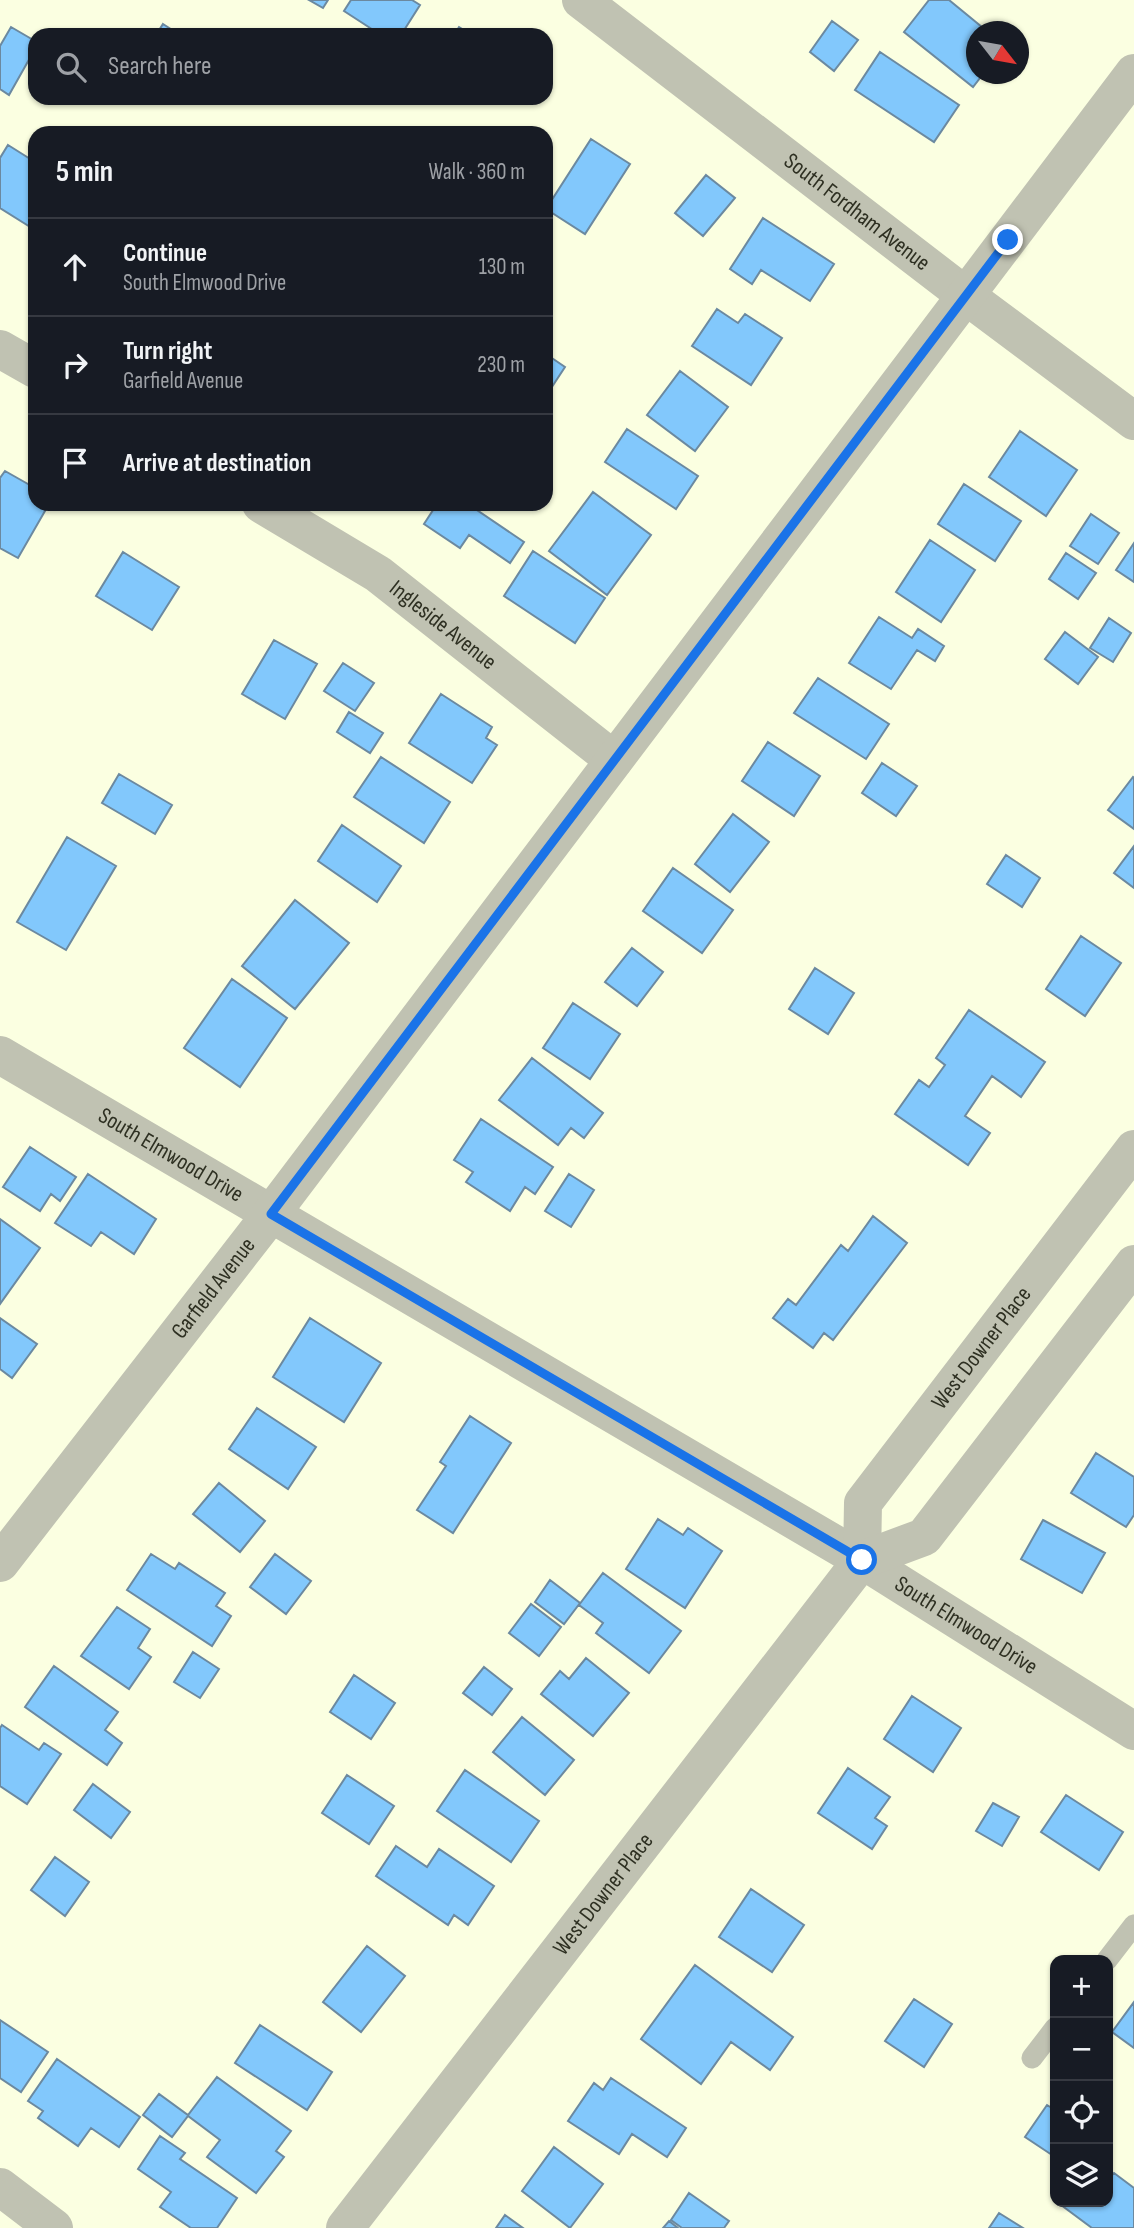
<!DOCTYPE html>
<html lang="en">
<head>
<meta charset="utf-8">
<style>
	body { margin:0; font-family:"Sofia Sans Condensed",sans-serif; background:#20242c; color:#f1f3f6 }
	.controls { position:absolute; right:21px; bottom:21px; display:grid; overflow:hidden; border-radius:14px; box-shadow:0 2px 5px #0004 }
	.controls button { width:63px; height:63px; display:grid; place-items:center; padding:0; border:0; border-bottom:2px solid #363941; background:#171b24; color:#f1f3f6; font:35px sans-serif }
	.compass { position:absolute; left:966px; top:21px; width:63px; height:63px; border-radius:50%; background:#171b24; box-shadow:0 2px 5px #0004; rotate:121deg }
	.stop { position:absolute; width:21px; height:21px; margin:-16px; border:5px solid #1a73e8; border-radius:50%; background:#fff }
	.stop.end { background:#1a73e8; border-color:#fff; box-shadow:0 2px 7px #0008 }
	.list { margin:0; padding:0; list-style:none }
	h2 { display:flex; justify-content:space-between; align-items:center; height:91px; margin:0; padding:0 28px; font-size:30px }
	h2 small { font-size:23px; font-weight:400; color:#9ea1a6 }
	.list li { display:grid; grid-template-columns:46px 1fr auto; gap:21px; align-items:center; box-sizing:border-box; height:98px; padding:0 28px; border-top:2px solid #363941 }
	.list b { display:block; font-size:26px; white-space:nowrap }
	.list p { margin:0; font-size:23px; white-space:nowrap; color:#9ea1a6 }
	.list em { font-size:23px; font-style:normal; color:#9ea1a6 }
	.icon { flex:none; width:38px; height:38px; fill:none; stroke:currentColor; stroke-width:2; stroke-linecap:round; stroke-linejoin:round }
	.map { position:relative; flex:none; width:1134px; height:2228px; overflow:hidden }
	.search { position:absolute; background:#171b24; box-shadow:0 2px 5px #0004; left:28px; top:28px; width:525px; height:77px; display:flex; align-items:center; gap:18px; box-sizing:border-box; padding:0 24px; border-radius:21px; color:#9ea1a6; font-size:26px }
	.panel { position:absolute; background:#171b24; box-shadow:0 2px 5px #0004; left:28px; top:126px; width:525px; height:385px; border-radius:21px }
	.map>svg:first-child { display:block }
</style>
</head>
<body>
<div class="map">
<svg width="1134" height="2228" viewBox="0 0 1134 2228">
	<rect width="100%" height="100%" fill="#fbffe1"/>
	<path fill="#82c8fc" stroke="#6b89a0" stroke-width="2" d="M309,0H328L323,8Z
		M351,0H412L420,5L401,35H381L344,11Z
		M929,0H949L988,32H976V74H983L973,87L904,32Z
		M832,21L858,40L834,71L810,52Z
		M163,24L180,35H156Z
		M11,27L35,41V49L9,95L0,89V46Z
		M459,27L472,35H454Z
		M880,52L959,105L934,142L855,90Z
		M591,139L630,164L585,234L546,209Z
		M8,145L35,162V230L0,208V158Z
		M706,175L735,198L703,236L675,213Z
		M763,218L834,264L810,301L761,270L752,284L730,269Z
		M717,309L738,323L745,314L782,338L751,385L692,346Z
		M546,354L565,367L546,396Z
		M680,371L728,407L695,451L647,415Z
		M627,429L698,476L676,509L605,462Z
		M1020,431L1077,470L1046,516L989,477Z
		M5,471L35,488V504H49L18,558L0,548V478Z
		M964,484L1021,521L995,561L938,524Z
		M593,492L651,535L607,595L549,551Z
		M437,504H468L524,542L510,563L469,535L460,548L424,524Z
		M1091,514L1119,533L1098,564L1070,546Z
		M930,540L975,570L941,622L896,592Z
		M1134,543V582L1116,570Z
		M533,551L605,598L575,643L504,596Z
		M123,552L179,587L152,630L96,596Z
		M1066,553L1096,573L1078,599L1049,579Z
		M879,617L912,638L918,629L944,646L935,661L917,650L891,689L849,663Z
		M1109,618L1131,633L1113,662L1090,648Z
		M1065,632L1098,657L1078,684L1045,659Z
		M274,640L317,664L285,719L242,694Z
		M343,663L374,683L355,711L324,691Z
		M818,678L889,724L866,759L794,713Z
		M441,694L492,727L486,738L497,745L472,783L409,743Z
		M349,712L383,733L370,753L337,732Z
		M768,742L820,776L794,816L742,781Z
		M381,757L450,802L424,843L354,797Z
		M882,763L917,786L896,816L862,793Z
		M119,774L172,805L155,834L102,803Z
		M1133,777L1134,778V829L1108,810Z
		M733,814L769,842L730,892L695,864Z
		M342,825L401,866L377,902L318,861Z
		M67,837L116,866L66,950L17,922Z
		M1134,846V888L1114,873Z
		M1006,855L1040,878L1022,907L987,884Z
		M673,868L733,910L702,953L643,911Z
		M295,900L349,943L295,1009L242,966Z
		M1081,936L1121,963L1085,1016L1046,989Z
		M632,948L663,972L637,1006L605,982Z
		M815,968L854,993L828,1034L789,1009Z
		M232,979L287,1018L240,1087L184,1048Z
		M573,1003L620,1034L590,1079L543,1048Z
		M969,1010L1045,1062L1021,1097L992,1076L965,1116L990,1133L968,1165L895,1114L919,1080L929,1087L945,1065L936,1058Z
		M532,1058L603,1113L584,1138L571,1128L558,1145L499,1100Z
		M481,1119L553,1167L535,1194L525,1187L510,1211L466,1182L473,1172L454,1160Z
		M30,1147L76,1177L60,1201L51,1194L40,1211L3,1187Z
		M88,1174L156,1219L134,1254L101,1232L91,1246L55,1223Z
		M569,1174L594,1190L571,1227L545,1211Z
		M873,1216L907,1243L833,1340L824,1333L813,1348L773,1318L788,1299L796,1305L841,1245L848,1251Z
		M0,1219L40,1248L0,1304Z
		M0,1318L37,1344L12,1378L0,1369Z
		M310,1318L381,1363L344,1422L273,1377Z
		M257,1408L316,1447L288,1489L229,1449Z
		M470,1416L511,1443L453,1533L417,1510L446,1466L440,1462Z
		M1096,1453L1134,1477V1515L1126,1527L1071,1493Z
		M219,1483L265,1521L240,1552L193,1514Z
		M658,1519L683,1535L688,1528L722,1551L685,1608L626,1569Z
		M1043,1520L1105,1553L1082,1593L1021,1559Z
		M151,1554L175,1569L179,1563L225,1593L216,1606L231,1616L212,1646L127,1590Z
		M275,1554L311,1581L286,1614L250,1587Z
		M603,1573L681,1631L649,1673L596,1633L603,1623L579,1605Z
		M550,1580L580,1603L564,1624L535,1602Z
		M531,1604L561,1627L539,1656L509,1633Z
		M117,1607L150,1629L138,1648L151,1657L129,1689L81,1656Z
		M193,1652L219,1669L200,1698L174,1682Z
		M586,1658L629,1693L593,1736L541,1694L560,1671L569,1679Z
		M54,1666L118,1712L105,1730L122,1743L107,1765L25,1707Z
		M484,1667L512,1689L492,1715L463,1693Z
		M354,1675L395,1703L371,1739L330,1712Z
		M912,1696L961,1728L933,1772L884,1739Z
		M522,1717L574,1760L545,1795L493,1752Z
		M2,1725L39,1750L44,1743L61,1754L27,1804L0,1786V1728Z
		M848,1768L890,1797L875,1818L887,1826L872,1849L818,1813Z
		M465,1770L539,1821L511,1862L437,1811Z
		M347,1775L394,1806L369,1844L322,1813Z
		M93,1784L130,1812L111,1838L74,1810Z
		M1066,1795L1123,1832L1099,1870L1041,1832Z
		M993,1803L1019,1817L1002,1846L976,1831Z
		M396,1846L427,1867L439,1849L494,1886L468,1925L454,1915L448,1925L376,1876Z
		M55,1857L89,1882L65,1916L31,1890Z
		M751,1889L804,1925L772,1972L719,1937Z
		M367,1946L405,1976L361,2032L323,2002Z
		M695,1965L793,2037L770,2070L731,2042L701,2084L641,2039Z
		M914,1999L952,2024L924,2067L885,2041Z
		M1134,2002V2048L1112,2032Z
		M0,2020L48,2052L21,2092L0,2078Z
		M260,2025L332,2072L307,2110L235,2063Z
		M57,2059L140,2117L119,2147L91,2128L78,2146L38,2118L43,2111L28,2101Z
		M217,2077L291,2131L276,2151L284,2157L256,2193L207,2157L220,2140L188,2116L172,2137L143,2115L159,2094L188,2115Z
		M611,2078L686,2128L667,2157L632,2134L619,2154L568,2121L594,2083L603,2090Z
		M1047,2105L1055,2110V2157L1025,2137Z
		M160,2136L185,2153L180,2159L237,2198L217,2228H191L160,2207L171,2192L138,2169Z
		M554,2147L603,2184L570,2228L522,2191Z
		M1114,2173L1134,2188V2228H1092L1057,2202H1108V2175L1110,2177Z
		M689,2193L729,2221L724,2228H682L671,2220Z
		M999,2213L1023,2228H989Z
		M505,2215L523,2228H496Z
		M669,2221L678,2228H663Z"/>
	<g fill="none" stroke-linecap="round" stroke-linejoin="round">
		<path stroke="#c0c2b2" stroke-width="21" d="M1107,1960L1134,1925
			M1032,2058L1055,2028"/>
		<g stroke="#c0c2b2" stroke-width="38">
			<path id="s1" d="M581,0L965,295L1134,421"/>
			<path d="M0,349L35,369"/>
			<path id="s2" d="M261,504L378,574L614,760"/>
			<path id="s3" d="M0,1055L862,1560L1134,1731"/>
			<path id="s4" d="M862,1560L863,1503L1134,1149"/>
			<path id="s5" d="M0,1563L271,1214L1134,73"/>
			<path d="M0,2187L54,2228"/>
			<path id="s6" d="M345,2228L862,1560L924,1537L1134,1264"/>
		</g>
	</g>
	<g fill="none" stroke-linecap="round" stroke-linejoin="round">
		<path stroke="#1a73e8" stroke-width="9" d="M862,1560L271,1214L1008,240"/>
	</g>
	<g text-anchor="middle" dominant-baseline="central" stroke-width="7" stroke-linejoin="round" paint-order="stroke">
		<g font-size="23" fill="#2e3022" stroke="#fbffe1">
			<text stroke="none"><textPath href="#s1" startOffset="348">South Fordham Avenue</textPath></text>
			<text stroke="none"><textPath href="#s2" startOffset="219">Ingleside Avenue</textPath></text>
			<text stroke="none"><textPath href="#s3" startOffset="198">South Elmwood Drive</textPath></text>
			<text stroke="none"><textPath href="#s5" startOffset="348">Garfield Avenue</textPath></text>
			<text stroke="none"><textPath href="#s4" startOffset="252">West Downer Place</textPath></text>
			<text stroke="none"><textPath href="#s3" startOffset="1122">South Elmwood Drive</textPath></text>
			<text stroke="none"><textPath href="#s6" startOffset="422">West Downer Place</textPath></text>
		</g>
	</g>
</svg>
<div class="controls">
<button>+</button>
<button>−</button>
<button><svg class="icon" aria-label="locate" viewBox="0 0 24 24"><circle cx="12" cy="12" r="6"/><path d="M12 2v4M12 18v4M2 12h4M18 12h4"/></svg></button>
<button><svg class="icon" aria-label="layers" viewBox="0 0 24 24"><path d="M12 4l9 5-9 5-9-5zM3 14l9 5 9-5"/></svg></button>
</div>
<svg class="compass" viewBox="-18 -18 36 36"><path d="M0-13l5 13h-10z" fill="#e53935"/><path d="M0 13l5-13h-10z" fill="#9ea1a6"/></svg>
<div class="stop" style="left:862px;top:1560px"></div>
<div class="stop end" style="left:1008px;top:240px"></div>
<div class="search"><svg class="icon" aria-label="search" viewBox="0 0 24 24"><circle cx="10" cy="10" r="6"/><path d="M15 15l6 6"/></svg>Search here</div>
<section class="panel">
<h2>5 min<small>Walk · 360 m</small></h2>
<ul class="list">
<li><svg class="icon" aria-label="ahead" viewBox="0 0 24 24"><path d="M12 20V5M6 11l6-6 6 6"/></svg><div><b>Continue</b><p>South Elmwood Drive</p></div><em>130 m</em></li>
<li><svg class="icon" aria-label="right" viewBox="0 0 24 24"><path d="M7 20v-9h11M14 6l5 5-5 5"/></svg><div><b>Turn right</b><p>Garfield Avenue</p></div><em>230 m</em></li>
<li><svg class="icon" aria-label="arrive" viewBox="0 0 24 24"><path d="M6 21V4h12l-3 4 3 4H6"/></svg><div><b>Arrive at destination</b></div></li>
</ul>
</section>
</div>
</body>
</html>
